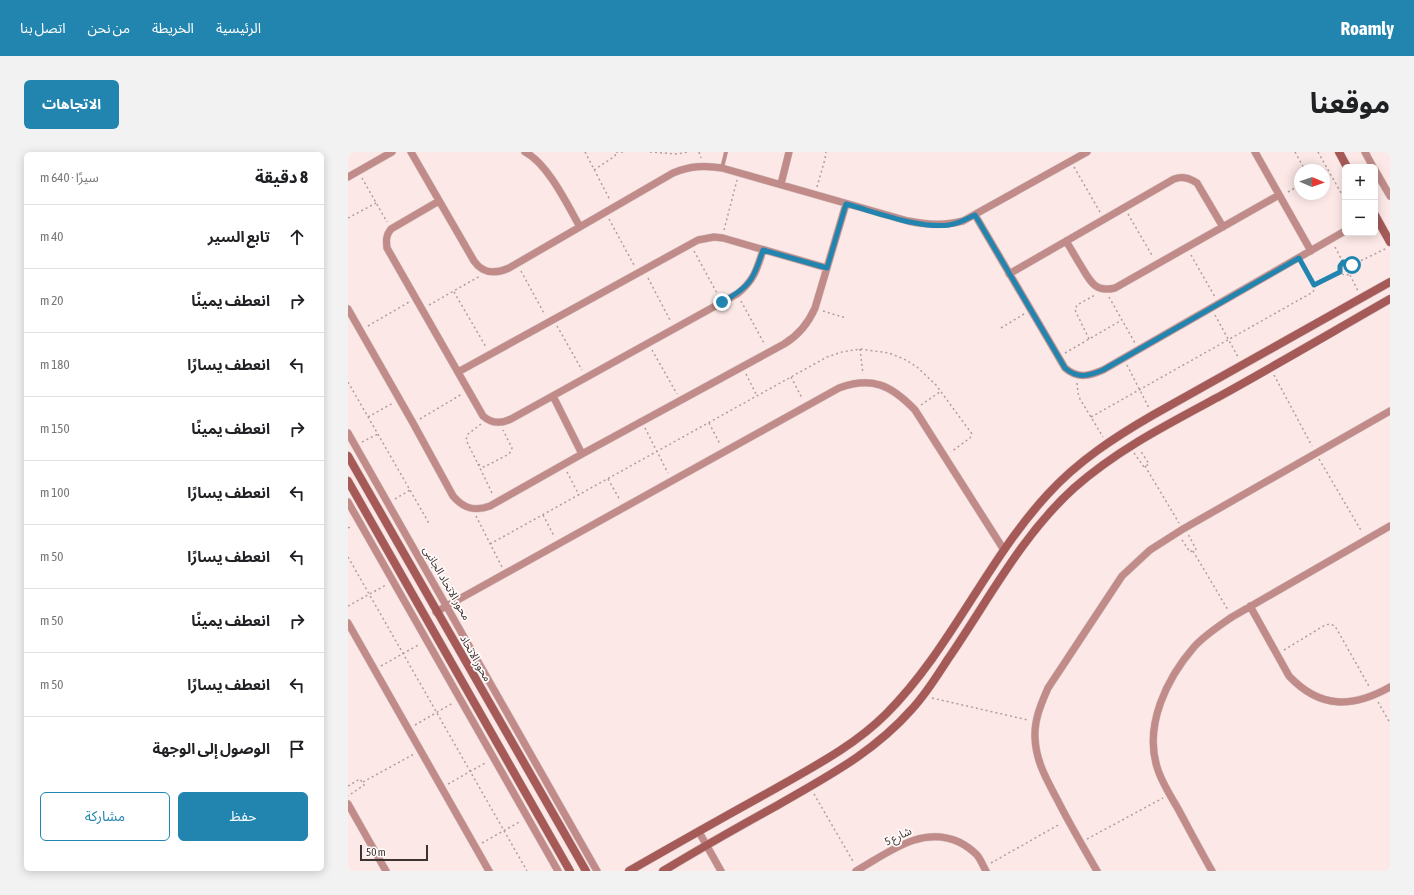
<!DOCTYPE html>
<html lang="ar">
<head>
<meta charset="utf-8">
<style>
	body { margin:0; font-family:"Asap Condensed","Noto Sans Arabic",sans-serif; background:#f2f2f2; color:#202124; direction:rtl }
	.controls { position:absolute; right:12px; top:12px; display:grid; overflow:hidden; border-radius:6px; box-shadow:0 2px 10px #0003 }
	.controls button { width:36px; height:36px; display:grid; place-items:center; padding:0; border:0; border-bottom:1px solid #e0e0e0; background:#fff; color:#202124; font:20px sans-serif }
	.compass { position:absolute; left:946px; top:12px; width:36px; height:36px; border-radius:50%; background:#fff; box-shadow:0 2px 10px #0003; rotate:92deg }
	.scale { position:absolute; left:12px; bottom:10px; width:68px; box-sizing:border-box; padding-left:4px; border:2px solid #3b3231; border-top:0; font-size:11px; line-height:14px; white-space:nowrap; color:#3b3231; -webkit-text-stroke:3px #fffaf9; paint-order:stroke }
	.stop { position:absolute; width:12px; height:12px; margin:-9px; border:3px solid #2285af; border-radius:50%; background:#fff }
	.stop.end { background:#2285af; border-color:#fff; box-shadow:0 1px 4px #0008 }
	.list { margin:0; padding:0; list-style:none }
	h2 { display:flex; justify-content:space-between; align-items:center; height:52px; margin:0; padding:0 16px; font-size:17px }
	h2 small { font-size:13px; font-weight:400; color:#757577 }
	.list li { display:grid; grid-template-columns:26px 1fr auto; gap:12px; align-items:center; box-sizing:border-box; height:64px; padding:0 16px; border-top:1px solid #e0e0e0 }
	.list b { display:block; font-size:15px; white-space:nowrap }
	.list em { font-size:13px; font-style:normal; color:#757577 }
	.actions { display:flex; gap:8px; padding:12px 16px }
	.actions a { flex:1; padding:9px 0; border:1px solid #2285af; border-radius:6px; text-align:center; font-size:14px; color:#2285af }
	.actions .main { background:#2285af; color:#fff }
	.icon { flex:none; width:22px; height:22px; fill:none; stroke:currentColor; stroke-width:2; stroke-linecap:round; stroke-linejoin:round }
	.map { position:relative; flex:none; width:1042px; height:719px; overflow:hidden; direction:ltr; border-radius:6px }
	header { display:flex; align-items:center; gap:24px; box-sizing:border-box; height:56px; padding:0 20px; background:#2285af; color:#fff }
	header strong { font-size:19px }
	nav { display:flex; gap:22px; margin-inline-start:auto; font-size:14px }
	.intro { display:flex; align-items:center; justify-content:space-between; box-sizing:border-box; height:96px; padding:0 24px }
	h1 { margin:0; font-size:28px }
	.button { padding:10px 18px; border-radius:6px; background:#2285af; color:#fff; font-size:14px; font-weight:700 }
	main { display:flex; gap:24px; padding:0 24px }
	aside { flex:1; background:#fff; border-radius:6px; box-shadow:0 2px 10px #0003 }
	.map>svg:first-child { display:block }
</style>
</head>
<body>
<header>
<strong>Roamly</strong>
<nav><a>الرئيسية</a><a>الخريطة</a><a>من نحن</a><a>اتصل بنا</a></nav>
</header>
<div class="intro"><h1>موقعنا</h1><a class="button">الاتجاهات</a></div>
<main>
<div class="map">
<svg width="1042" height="719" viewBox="0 0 1042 719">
	<rect width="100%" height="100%" fill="#fce9e7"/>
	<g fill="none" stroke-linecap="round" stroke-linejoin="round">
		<defs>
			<path id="lane" d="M374,16L378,0"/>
			<path id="street" d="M63,0L126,109C135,122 147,122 161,116L325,21C342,14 356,13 374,16L560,69C579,73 596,74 615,69L739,0
				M177,0C200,12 219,52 232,75
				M907,0L963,99
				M1017,0L1025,15
				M1027,18L1042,44
				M0,25L44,0
				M433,32L441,0
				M91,49L43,77C38,83 38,88 39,96L135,264C144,272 153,272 163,267L389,142C406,129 409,117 415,98
				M627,63L717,216C730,227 741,224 755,218L997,79
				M718,89C723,97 728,106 733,114C742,129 747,141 767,136L931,43
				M661,122L826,27C835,24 841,26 849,31L875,75
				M0,157L65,271L105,344C115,356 126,360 142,354L234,302L436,192C451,183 460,172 467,156L498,52
				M110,220L350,88L366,85L375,86L479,116
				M205,244L234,302
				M0,281L249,719
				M0,350L210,719
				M902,454L941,524C972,557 1005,556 1042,535
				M88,460L491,236C524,224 543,233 567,258L656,398
				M0,471L141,719
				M0,652L38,719
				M351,680L373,719
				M508,719C540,701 573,673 611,690C617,693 624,698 629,703C633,708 635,714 638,719
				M749,719C736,696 722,673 710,649C699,628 688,610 687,586C686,568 693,552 700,536L774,424L802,398L835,377L1042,259
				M864,719C852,698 841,677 829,655C822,643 813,629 809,615C796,573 819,526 846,495C857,483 871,474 884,465L1042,374"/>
			<path id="secondary" d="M991,0L999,15
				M1027,63L1042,90
				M0,304L238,719
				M0,329L222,719
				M281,719C328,692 376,665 423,639C463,616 505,595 538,562C603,497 638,409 700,342C730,309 767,285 805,263L1042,130
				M315,719C353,696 392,674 430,653C480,624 525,601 564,557C578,542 589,524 600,507C640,449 673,384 726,336C770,297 822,271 874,243C930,212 986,179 1042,147"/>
		</defs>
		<use href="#lane" stroke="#d5c4c3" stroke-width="4.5"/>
		<use href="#street" stroke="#d5c4c3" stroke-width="8"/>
		<use href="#secondary" stroke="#d5c4c3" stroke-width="9"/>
		<path stroke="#ad9e9d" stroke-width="1.5" stroke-dasharray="2 3" stroke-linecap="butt" d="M237,0L262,48
			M268,0H278
			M302,0L329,2L340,0
			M351,0L353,6
			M947,0L957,18
			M970,0L997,48
			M726,15L752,60
			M246,18L267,4L268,0
			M976,19L979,17
			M14,26L39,70
			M469,35L477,7L478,0
			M940,40L952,33
			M780,62L805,105
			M0,66L28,51
			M261,67L287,115
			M376,78L389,28
			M987,95L995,110
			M346,99L370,143
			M843,103L867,145
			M991 116a7 7 0 1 1 14 0a7 7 0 1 1-14 0Z
			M1004,113L1037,97
			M173,119L197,163
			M1002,123L1010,139
			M300,126L323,170
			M966,133L992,119
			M106,140L138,195
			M761,145L787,191
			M393,149L417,193
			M81,153L132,124
			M475,159L498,166
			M867,163L890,205
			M20,174L61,150
			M209,174L234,218
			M653,176L676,162
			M741,187L727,158L729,153L747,143
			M512,197L515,222
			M304,198L329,242
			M717,201L774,168
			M779,213L801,256
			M398,222L409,244
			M926,223L964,294
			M443,225L454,246
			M0,230L82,373
			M729,231L730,241L732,247L755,285
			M573,253L593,239
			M20,265L45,251
			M743,265L965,140L967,135L955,113
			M72,267L114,242
			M361,271L372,292
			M133,272L120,282L118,288L130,312L136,315L161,302L163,299L164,296L155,278
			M297,276L320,321
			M14,290L30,282
			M786,301L796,315L801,312L792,298
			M971,307L1014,380
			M130,312L145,343
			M797,314L831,371
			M219,320L231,343
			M260,327L272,348
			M47,347L62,338
			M195,363L206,384
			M128,364L154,415
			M0,376L4,374
			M834,388L842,400L848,397L840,382
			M142,392L479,205L494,200L512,197L541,201L556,207L569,215L588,233L624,282L622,286L603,300
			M845,399L880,458
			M0,405L179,719
			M0,454L38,433
			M936,498L977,473L982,472L987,474L1022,536
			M33,514L72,492
			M584,546L680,568
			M1030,550L1042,571
			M67,573L105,551
			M15,630L66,602
			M100,632L139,610
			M0,634L12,627L16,633L0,644
			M466,642L506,711
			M739,687L815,646
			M134,691L173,669
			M643,711L712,672"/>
		<use href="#lane" stroke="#c08b88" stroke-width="3.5"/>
		<use href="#street" stroke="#c08b88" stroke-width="7"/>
		<use href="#secondary" stroke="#a55a58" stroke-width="8"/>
	</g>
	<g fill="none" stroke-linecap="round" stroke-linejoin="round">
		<path stroke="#2285af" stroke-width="5" d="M374,150C402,135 406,127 415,98L479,116L498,52C528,60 571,77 601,73C610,72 619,67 627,63L717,216C729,227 741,224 755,218L951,106L966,133L992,120V114L995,110H1000L1004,113"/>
	</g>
	<g text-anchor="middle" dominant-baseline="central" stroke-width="3.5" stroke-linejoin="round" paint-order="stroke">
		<g font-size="11" fill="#3b3231" stroke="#fffaf9">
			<text transform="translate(99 431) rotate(60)">محور الاتحاد الجانبى</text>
			<text transform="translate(128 506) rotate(60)">محور الاتحاد</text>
			<text transform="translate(550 684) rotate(-26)">شارع 5</text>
		</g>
	</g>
</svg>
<div class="controls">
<button>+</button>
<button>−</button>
</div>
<svg class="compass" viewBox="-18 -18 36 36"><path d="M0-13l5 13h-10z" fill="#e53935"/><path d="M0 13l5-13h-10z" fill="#757577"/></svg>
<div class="scale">50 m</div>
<div class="stop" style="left:1004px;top:113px"></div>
<div class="stop end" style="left:374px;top:150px"></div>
</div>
<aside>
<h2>8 دقيقة<small>سيرًا · 640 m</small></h2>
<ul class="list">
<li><svg class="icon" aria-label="ahead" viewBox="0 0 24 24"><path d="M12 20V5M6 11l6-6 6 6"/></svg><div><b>تابع السير</b></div><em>40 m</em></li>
<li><svg class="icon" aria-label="right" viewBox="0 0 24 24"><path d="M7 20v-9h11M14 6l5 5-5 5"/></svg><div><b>انعطف يمينًا</b></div><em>20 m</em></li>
<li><svg class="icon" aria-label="left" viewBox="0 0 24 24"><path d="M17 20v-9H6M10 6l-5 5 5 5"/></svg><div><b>انعطف يسارًا</b></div><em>180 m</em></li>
<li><svg class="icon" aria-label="right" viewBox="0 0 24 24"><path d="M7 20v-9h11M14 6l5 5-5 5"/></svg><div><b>انعطف يمينًا</b></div><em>150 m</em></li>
<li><svg class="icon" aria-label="left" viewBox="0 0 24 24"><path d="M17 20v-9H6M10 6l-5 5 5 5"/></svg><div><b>انعطف يسارًا</b></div><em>100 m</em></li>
<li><svg class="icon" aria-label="left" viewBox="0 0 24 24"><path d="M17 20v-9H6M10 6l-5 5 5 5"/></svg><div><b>انعطف يسارًا</b></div><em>50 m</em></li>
<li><svg class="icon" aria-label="right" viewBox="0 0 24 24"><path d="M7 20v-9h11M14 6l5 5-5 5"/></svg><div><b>انعطف يمينًا</b></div><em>50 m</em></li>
<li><svg class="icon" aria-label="left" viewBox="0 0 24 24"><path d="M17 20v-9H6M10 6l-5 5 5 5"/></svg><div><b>انعطف يسارًا</b></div><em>50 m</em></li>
<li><svg class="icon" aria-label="arrive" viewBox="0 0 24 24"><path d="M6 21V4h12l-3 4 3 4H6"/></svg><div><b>الوصول إلى الوجهة</b></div></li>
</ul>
<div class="actions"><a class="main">حفظ</a><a>مشاركة</a></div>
</aside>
</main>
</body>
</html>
